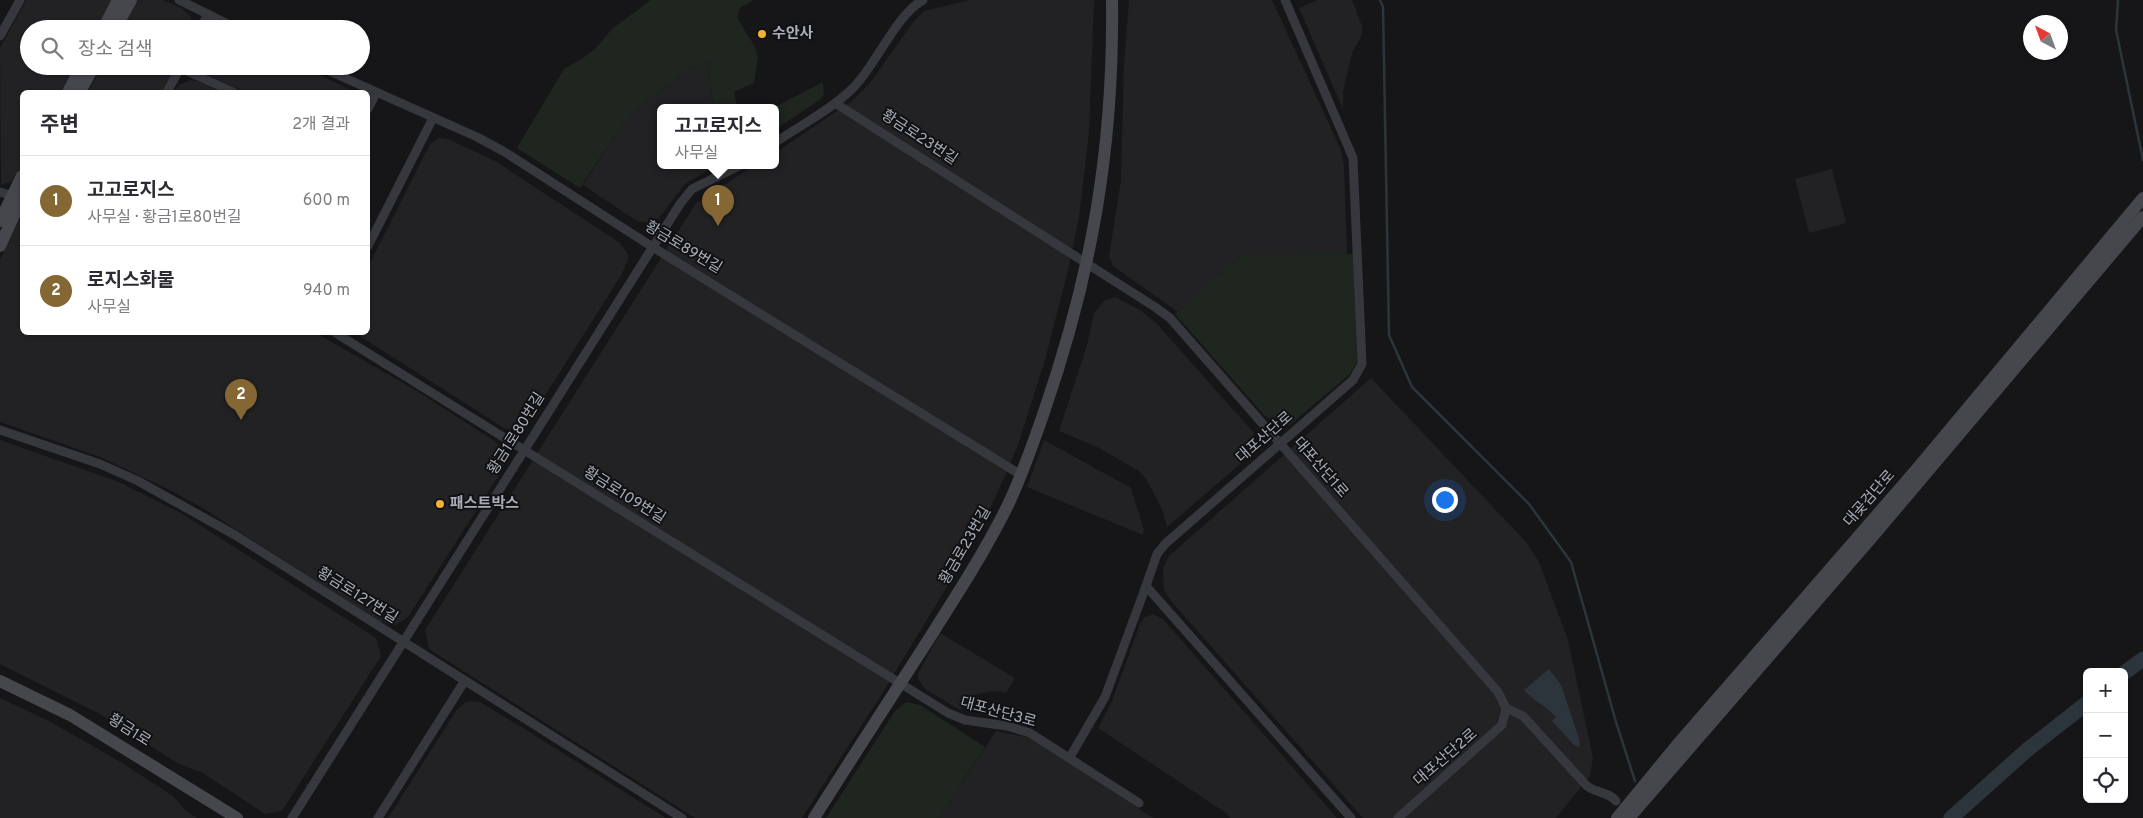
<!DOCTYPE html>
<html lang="ko">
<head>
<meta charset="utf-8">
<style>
	body { margin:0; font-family:Overpass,"Noto Sans KR",sans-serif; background:#f2f2f3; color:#2b2b33 }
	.controls { position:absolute; right:15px; bottom:15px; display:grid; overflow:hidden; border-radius:8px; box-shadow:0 1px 4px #0004 }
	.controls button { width:45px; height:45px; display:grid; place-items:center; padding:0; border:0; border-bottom:1px solid #e1e1e2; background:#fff; color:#2b2b33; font:25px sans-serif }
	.compass { position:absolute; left:2023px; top:15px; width:45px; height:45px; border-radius:50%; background:#fff; box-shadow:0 1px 4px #0004; rotate:319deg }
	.you { position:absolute; left:1444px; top:499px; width:18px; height:18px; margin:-12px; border:4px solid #fff; border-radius:50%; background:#1a73e8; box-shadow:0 0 0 8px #1a73e833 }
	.badge { display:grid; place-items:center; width:32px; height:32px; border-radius:50%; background:#856733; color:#fff; font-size:16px; font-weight:700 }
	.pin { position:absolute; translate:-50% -41px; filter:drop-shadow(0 1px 2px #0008) }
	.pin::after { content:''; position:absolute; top:26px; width:18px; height:15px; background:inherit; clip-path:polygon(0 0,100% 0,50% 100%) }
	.popup { position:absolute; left:657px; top:104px; width:122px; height:65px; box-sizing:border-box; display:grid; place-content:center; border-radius:8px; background:#fff; filter:drop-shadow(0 1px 4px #0005); font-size:16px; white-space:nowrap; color:#7c7c81 }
	.popup b { font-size:19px; color:#2b2b33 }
	.popup::after { content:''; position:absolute; left:50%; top:100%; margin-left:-10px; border:10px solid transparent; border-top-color:#fff }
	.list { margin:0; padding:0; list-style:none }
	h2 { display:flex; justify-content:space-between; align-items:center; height:65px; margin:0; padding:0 20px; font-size:21px }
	h2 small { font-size:16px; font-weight:400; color:#7c7c81 }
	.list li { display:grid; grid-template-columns:32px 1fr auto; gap:15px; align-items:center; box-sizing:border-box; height:90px; padding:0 20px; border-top:1px solid #e1e1e2 }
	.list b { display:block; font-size:19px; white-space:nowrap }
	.list p { margin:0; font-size:16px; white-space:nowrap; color:#7c7c81 }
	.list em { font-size:16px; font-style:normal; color:#7c7c81 }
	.icon { flex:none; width:28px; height:28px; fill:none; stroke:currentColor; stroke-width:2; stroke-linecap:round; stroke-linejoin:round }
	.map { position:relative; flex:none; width:2143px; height:818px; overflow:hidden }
	.search { position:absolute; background:#fff; box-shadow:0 1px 4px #0004; left:20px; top:20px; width:350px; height:55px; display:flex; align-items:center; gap:12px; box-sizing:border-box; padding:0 18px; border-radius:28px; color:#7c7c81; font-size:19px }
	.panel { position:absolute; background:#fff; box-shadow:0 1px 4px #0004; left:20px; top:90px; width:350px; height:245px; border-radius:8px }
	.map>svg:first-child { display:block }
</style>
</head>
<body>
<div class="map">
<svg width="2143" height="818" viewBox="0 0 2143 818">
	<rect width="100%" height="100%" fill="#161618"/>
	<path fill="#222225" d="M26,0H112L97,29H29V66H76L62,92H22V166L12,181L1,185L0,48Z
		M138,0H163L181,8L191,17L193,29H121Z
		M970,0H1094L1089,132L1079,217L1068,270L1045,360L1018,445L997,494L968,552L880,697L802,818H695L429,649L425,630L696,203L755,165H776V152L852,101L870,83L914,21L924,11Z
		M1129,0H1272L1341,150L1344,166L1347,254L1242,255L1178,312L1113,266L1109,256L1121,180L1124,65Z
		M1317,0H1352L1362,26V35L1352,53L1343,92V109L1299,8Z
		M708,61L713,107H660V165H717L685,184L659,218L649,223L637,221L583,185L618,131L632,114L687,69Z
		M102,66H176L162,92H88Z
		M197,66H301L355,92H244L210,76Z
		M191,80L199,82L221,92H173L179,85Z
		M439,138L448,139L495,161L620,243L628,254V260L620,277L529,421L515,431L504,428L355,333L368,332V267L430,144Z
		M1832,169L1846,223L1809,233L1795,179Z
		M22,214V332L316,333L417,391L493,440L503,449L506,459L497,478L408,617L394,626L378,621L206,510L166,488L100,457L0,422V260Z
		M1115,297L1140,310L1156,323L1254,433L1253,453L1167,527L1162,509L1146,479L1139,471L1099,448L1059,431L1087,345L1094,313L1105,300Z
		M1371,378L1526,542L1539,562L1568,640L1593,758L1590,776L1556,818H1363L1171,601L1164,590L1163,568L1169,556Z
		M0,440L119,482L181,513L376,638L381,656L282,811L265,814L203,773L179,764L100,714L0,664Z
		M1044,440L1131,488L1144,530L1143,535L1027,487Z
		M1153,614L1163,619L1337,818H1230L1226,813L1098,728L1112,701L1140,624L1144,618Z
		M940,633L1015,678L1006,693L996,691L978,694L970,697L960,710L925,689L918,679V673Z
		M0,698L49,721L119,761L173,796L186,811L197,818H0Z
		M471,701L480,702L523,728L666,818H388L456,711L466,702Z
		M996,731L1030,738L1153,818H939Z"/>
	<path fill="#1e261f" d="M651,0H754L740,8L737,17L755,47L758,57L754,83L734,92L737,107H713L708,61L687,69L632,114L618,131L580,188L517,148L564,69L583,58L595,49L612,29Z
		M823,82L824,94L821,99L776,129L775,107Z
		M1353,254L1357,362L1350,374L1290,425C1279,427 1274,422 1265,416L1175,314L1242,255Z
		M906,702L920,705L985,747L939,818H826L895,711Z"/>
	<path fill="#2c353c" d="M1549,669L1561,685L1580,742L1579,747L1574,745L1552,721L1556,717C1545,705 1535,702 1524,690Z"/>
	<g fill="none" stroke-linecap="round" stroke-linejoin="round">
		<path stroke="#2c353c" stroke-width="2.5" d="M1380,0L1383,7L1389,335L1412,387L1529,504L1571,562L1616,722L1635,781
			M2118,0L2116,30L2143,160"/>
		<path stroke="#2c353c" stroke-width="15" d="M2124,673L2143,659
			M1951,818L2027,750L2087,703"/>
		<path stroke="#37383d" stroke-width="9" d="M179,0L238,29
			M1285,0L1353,158L1362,364L1353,380L1165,544L1157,554L1146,586L1351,818
			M200,29L208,14
			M0,36L20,0
			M318,66L477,137L503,151L651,246L1021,475
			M180,68L233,92
			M167,92L181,66
			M835,103L1155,307L1170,318L1498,692L1506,708L1502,725L1398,818
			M368,109L376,93
			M776,142C801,125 832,109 854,87C877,63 896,15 923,0
			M0,192L17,197
			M368,246L433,118
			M334,332L948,713L965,720L1007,726L1030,733L1139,803
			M0,430L100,464L138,481L235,535L682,818
			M1506,708L1523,716L1587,786C1596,793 1609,792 1616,801
			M1070,757L1105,697L1146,586
			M292,818L680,204L692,189L741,165
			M378,818L464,682"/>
		<path stroke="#45474d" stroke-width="12" d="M103,29L118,0
			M115,29L131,0
			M68,92L82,66
			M80,92L94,66
			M0,221L22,176
			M0,246L22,198
			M0,681L70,715L237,818
			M814,818C848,764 883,710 918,656C949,607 981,559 1007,507C1022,476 1033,444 1044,412C1092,273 1114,146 1112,0
			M1617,818L1677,745L1916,470L2143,198
			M1629,818L1873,536L2143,217"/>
	</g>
	<g fill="#f2b134" stroke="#111113" stroke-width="2">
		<circle cx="762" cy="34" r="5"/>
		<circle cx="440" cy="504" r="5"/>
	</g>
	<g text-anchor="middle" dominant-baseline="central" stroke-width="4" stroke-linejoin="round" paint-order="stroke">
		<g font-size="15" font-weight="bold" fill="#a8adb8" stroke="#111113" text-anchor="start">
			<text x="772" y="34">수안사</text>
			<text x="450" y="504">패스트박스</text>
		</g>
		<g font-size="15" fill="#a8adb8" stroke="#111113">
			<text transform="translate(919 138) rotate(33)">황금로23번길</text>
			<text transform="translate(683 248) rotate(31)">황금로89번길</text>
			<text transform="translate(517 434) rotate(-58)">황금1로80번길</text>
			<text transform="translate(1265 438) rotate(-41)">대포산단로</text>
			<text transform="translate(1320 468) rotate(49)">대포산단1로</text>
			<text transform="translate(624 496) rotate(32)">황금로109번길</text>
			<text transform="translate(1870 499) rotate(-49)">대곶검단로</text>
			<text transform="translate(966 546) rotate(-60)">황금로23번길</text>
			<text transform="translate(357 596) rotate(32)">황금로127번길</text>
			<text transform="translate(998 713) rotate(15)">대포산단3로</text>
			<text transform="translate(129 731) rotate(32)">황금1로</text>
			<text transform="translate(1446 758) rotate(-41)">대포산단2로</text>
		</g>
	</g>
</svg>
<div class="controls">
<button>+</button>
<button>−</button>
<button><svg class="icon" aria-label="locate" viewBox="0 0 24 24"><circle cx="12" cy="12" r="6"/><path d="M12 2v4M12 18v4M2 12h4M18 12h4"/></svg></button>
</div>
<svg class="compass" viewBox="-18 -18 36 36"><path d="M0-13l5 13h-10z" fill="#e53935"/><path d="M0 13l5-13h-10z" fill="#7c7c81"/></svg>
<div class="you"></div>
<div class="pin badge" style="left:718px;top:226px">1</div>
<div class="popup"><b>고고로지스</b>사무실</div>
<div class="pin badge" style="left:241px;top:420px">2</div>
<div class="search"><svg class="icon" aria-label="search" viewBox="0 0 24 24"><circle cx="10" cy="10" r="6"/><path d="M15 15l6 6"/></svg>장소 검색</div>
<section class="panel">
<h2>주변<small>2개 결과</small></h2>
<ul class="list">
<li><span class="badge">1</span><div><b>고고로지스</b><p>사무실 · 황금1로80번길</p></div><em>600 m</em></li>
<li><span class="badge">2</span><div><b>로지스화물</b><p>사무실</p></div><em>940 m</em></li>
</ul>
</section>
</div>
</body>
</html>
